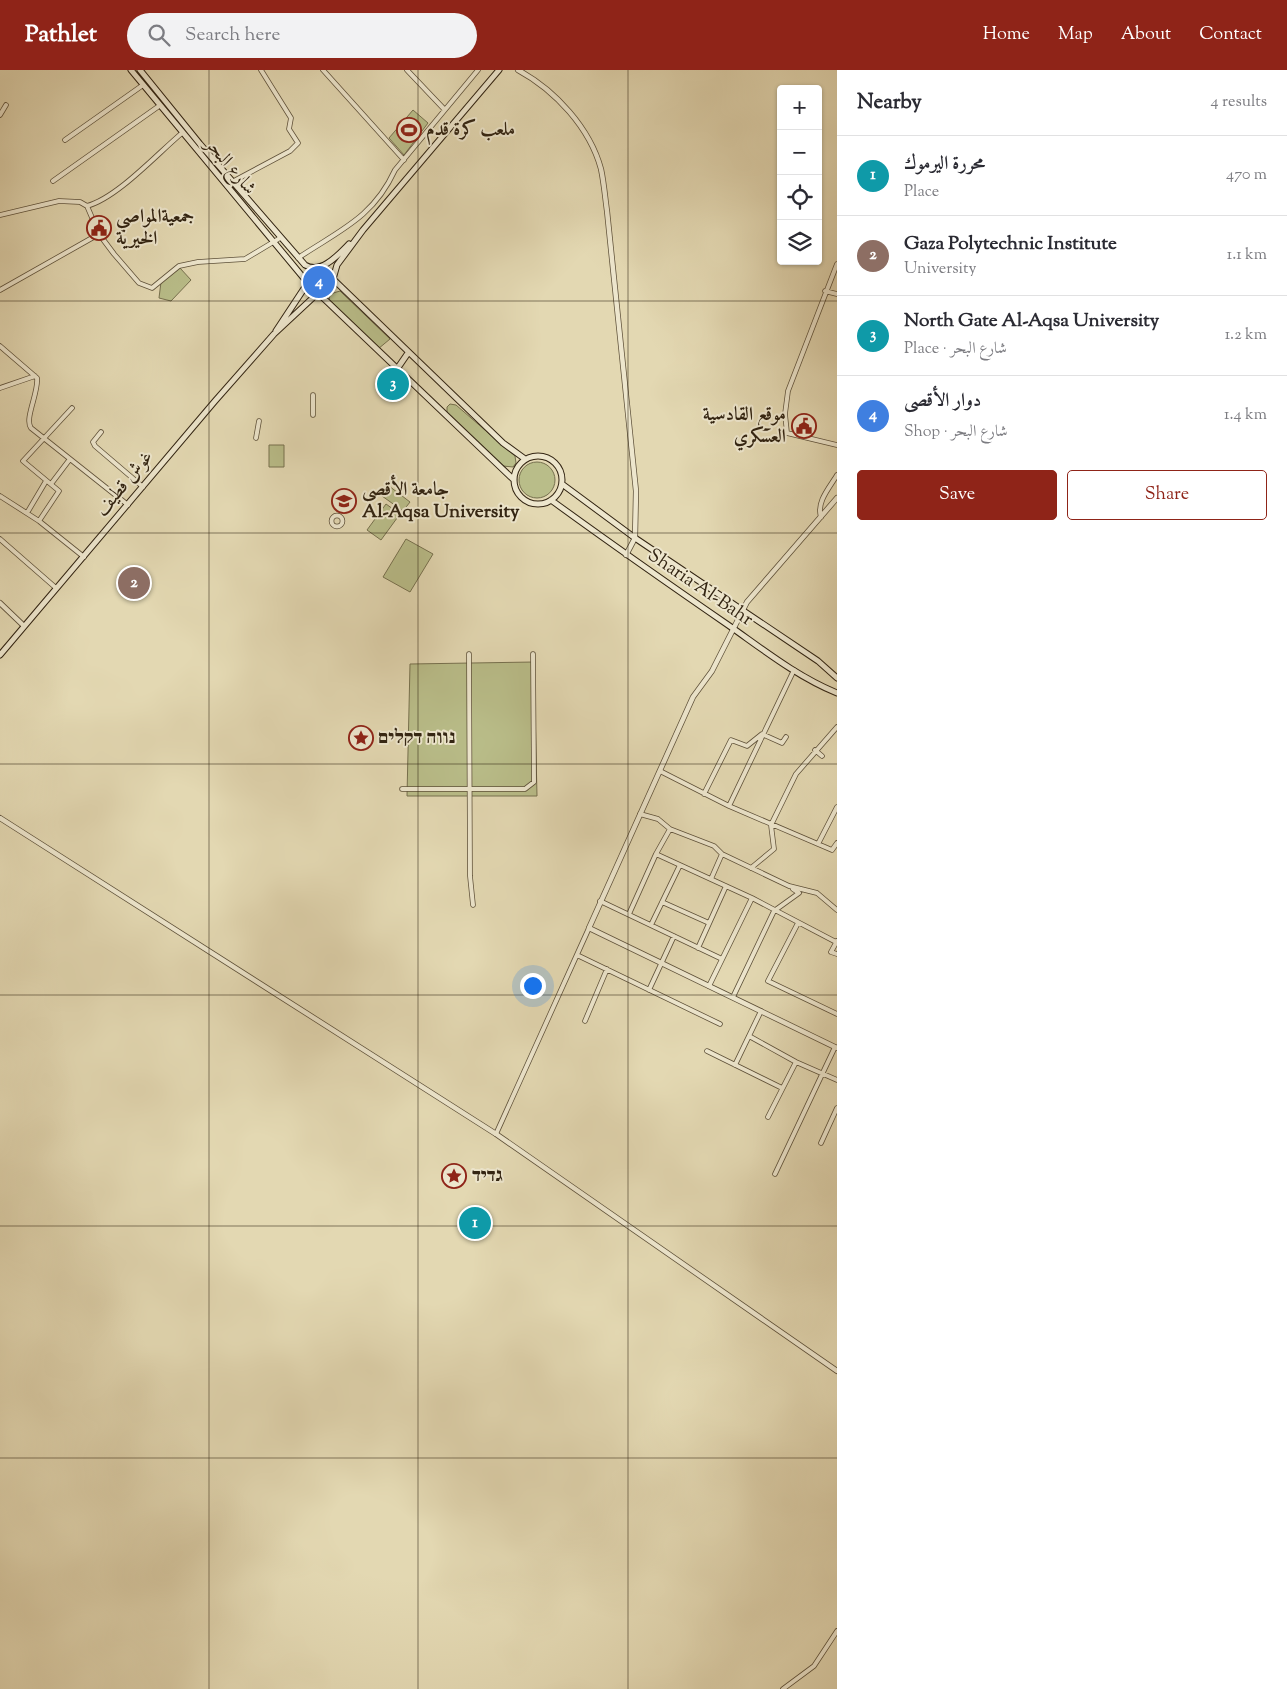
<!DOCTYPE html>
<html lang="en">
<head>
<meta charset="utf-8">
<style>
	body { margin:0; font-family:"Sorts Mill Goudy",Amiri,"Frank Ruhl Libre",serif; background:#f2f2f3; color:#2b2b33 }
	.controls { position:absolute; right:15px; top:15px; display:grid; overflow:hidden; border-radius:5px; box-shadow:0 1px 4px #0004 }
	.controls button { width:45px; height:45px; display:grid; place-items:center; padding:0; border:0; border-bottom:1px solid #e1e1e2; background:#fff; color:#2b2b33; font:25px sans-serif }
	.you { position:absolute; left:532px; top:915px; width:18px; height:18px; margin:-12px; border:4px solid #fff; border-radius:50%; background:#1a73e8; box-shadow:0 0 0 8px #1a73e833 }
	.badge { display:grid; place-items:center; width:32px; height:32px; border-radius:50%; background:#8f2418; color:#fff; font-size:16px; font-weight:700 }
	.pin { position:absolute; translate:-50% -50%; border:2px solid #fff; box-shadow:0 1px 5px #0006 }
	.list { margin:0; padding:0; list-style:none }
	h2 { display:flex; justify-content:space-between; align-items:center; height:65px; margin:0; padding:0 20px; font-size:21px }
	h2 small { font-size:16px; font-weight:400; color:#7c7c81 }
	.list li { display:grid; grid-template-columns:32px 1fr auto; gap:15px; align-items:center; box-sizing:border-box; height:80px; padding:0 20px; border-top:1px solid #e1e1e2 }
	.list b { display:block; font-size:19px; white-space:nowrap }
	.list p { margin:0; font-size:16px; white-space:nowrap; color:#7c7c81 }
	.list em { font-size:16px; font-style:normal; color:#7c7c81 }
	.actions { display:flex; gap:10px; padding:15px 20px }
	.actions a { flex:1; padding:11px 0; border:1px solid #8f2418; border-radius:5px; text-align:center; font-size:18px; color:#8f2418 }
	.actions .main { background:#8f2418; color:#fff }
	.icon { flex:none; width:28px; height:28px; fill:none; stroke:currentColor; stroke-width:2; stroke-linecap:round; stroke-linejoin:round }
	.map { position:relative; flex:none; width:837px; height:1619px; overflow:hidden }
	header { display:flex; align-items:center; gap:30px; box-sizing:border-box; height:70px; padding:0 25px; background:#8f2418; color:#fff }
	header strong { font-size:24px }
	nav { display:flex; gap:28px; margin-inline-start:auto; font-size:18px }
	.search { width:350px; height:45px; background:#f2f2f3; display:flex; align-items:center; gap:12px; box-sizing:border-box; padding:0 18px; border-radius:28px; color:#7c7c81; font-size:19px }
	main { display:flex }
	aside { flex:1; background:#fff }
	.map>svg:first-child { display:block }
</style>
</head>
<body>
<header>
<strong>Pathlet</strong>
<div class="search"><svg class="icon" aria-label="search" viewBox="0 0 24 24"><circle cx="10" cy="10" r="6"/><path d="M15 15l6 6"/></svg>Search here</div>
<nav><a>Home</a><a>Map</a><a>About</a><a>Contact</a></nav>
</header>
<main>
<div class="map">
<svg width="837" height="1619" viewBox="0 0 837 1619">
	<rect width="100%" height="100%" fill="#e3d8b2"/>
	<filter id="stains"><feTurbulence type="fractalNoise" baseFrequency=".004" numOctaves="4"/><feColorMatrix values="0 0 0 0 .2 0 0 0 0 .09 0 0 0 0 .02 0 0 0 .5 -.17"/></filter>
	<radialGradient id="worn" r=".72"><stop offset=".6" stop-color="#630" stop-opacity="0"/><stop offset="1" stop-color="#630" stop-opacity=".3"/></radialGradient>
	<path fill="#b9bd89" stroke="#76704e" d="M413,40L428,53L404,85L389,68Z
		M180,198L191,210L171,231L159,228L161,212Z
		M311 212a8 8 0 1 1 16 0a8 8 0 1 1-16 0Z
		M340,221L390,269L378,279L329,231L330,224Z
		M450,334L456,335L515,386L516,393L513,397L503,396L447,344V337Z
		M269,375H284V397H269Z
		M519 410a18 18 0 1 1 36 0a18 18 0 1 1-36 0Z
		M389,416L410,432L403,441L382,426Z
		M386,434L400,444L381,470L367,460Z
		M406,469L433,484L410,522L383,507Z
		M534,592L537,726H407L410,594Z"/>
	<g fill="none" stroke-linecap="round" stroke-linejoin="round">
		<defs>
			<path id="minor" d="M323,0L404,90
				M407,0L444,39
				M0,45L6,35
				M65,70L143,15
				M53,111L159,36
				M232,112L290,81L298,73L289,59L291,48L261,0
				M87,136C117,128 157,84 182,63
				M0,145L59,131L80,132L87,136L99,164L114,184L139,213L152,218L179,196L198,192L245,189L280,168
				M298,188C340,160 373,148 395,100L478,0
				M837,194L788,321L785,344L787,363L837,375
				M0,220L99,164
				M825,221L837,224
				M0,276L37,308C39,322 24,349 31,358L128,435
				M0,318L35,306
				M313,325V345
				M101,362L93,372L95,376L143,417
				M256,368L259,351
				M51,414L70,389
				M0,426L39,451L84,487
				M27,443L46,411
				M331.5 451a5.5 5.5 0 1 1 11 0a5.5 5.5 0 1 1-11 0Z
				M821,447C816,432 830,417 837,405
				M39,451L59,421L23,391L72,338
				M0,469L56,518
				M469,584L470,806L473,835
				M815,680L822,686
				M660,701L729,736L832,780L837,773
				M402,719H525L534,712L533,584
				M704,724L731,670L747,676L762,664L782,673L786,667
				M729,736L794,600
				M640,744L658,749L670,759L714,776L722,784L789,816L817,823L837,840
				M818,774L837,737
				M656,784L752,828L836,872
				M751,798L774,779L771,755L796,704L837,657
				M711,809L722,784
				M600,831L722,889
				M662,832L709,853
				M629,844L656,784L670,759
				M798,853L768,911L837,944
				M651,855L680,795
				M837,871L831,882L837,884
				M698,878L726,816
				M577,885L720,954
				M709,916L752,828
				M649,920L674,866
				M733,927L774,841L799,823L793,819
				M585,951L607,899
				M749,966L796,992L837,1010
				M707,981L782,1018
				M735,995L761,941
				M768,1047L796,992
				M496,1064L589,858
				M821,1073L837,1038
				M775,1104L835,977
				M783,1619L814,1596L837,1561"/>
			<path id="tertiary" d="M518,0C555,20 590,58 601,99C604,113 605,127 607,141L636,421L635,468L626,485
				M837,428L747,532L712,601L693,627L589,858L837,978
				M0,533L24,556
				M0,748L496,1064L837,1301"/>
			<path id="secondary" d="M131,0L307,212
				M140,0L200,74L305,195C321,205 339,184 349,174
				M499,0L363,160L337,195L333,209L503,373L525,389
				M307 211a13 13 0 1 1 26 0a13 13 0 1 1-26 0Z
				M276,261L307,214
				M397,299L408,283
				M514 410a24 24 0 1 1 48 0a24 24 0 1 1-48 0Z
				M562,414L635,468L818,591L837,608
				M551,430C610,473 670,515 731,557C765,581 798,607 837,623
				M0,585L215,331L274,264L318,223L514,410"/>
		</defs>
		<use href="#minor" stroke="#5e513a" stroke-width="5.5"/>
		<use href="#tertiary" stroke="#5e513a" stroke-width="6"/>
		<use href="#secondary" stroke="#322412" stroke-width="7"/>
		<use href="#minor" stroke="#ede6cd" stroke-width="4"/>
		<use href="#tertiary" stroke="#ede6cd" stroke-width="4.5"/>
		<use href="#secondary" stroke="#ede6cd" stroke-width="5"/>
	</g>
	<path fill="none" stroke="#322412" stroke-width="1" stroke-opacity="0.55" d="M209,0V1619M418,0V1619M628,0V1619M0,231H837M0,463H837M0,694H837M0,925H837M0,1156H837M0,1388H837"/>
	<defs>
		<symbol id="stadium-ring" viewBox="-11 -11 22 22"><circle r="9.5" fill="#ede6cd" stroke="#8f2418" stroke-width="1.5"/><path d="M0-5a6.5 5 0 1 0 0 10a6.5 5 0 1 0 0-10ZM-3.5-1.8h7v3.6h-7Z" fill="#8f2418"/></symbol>
		<symbol id="civic-ring" viewBox="-11 -11 22 22"><circle r="9.5" fill="#ede6cd" stroke="#8f2418" stroke-width="1.5"/><path d="M-.6-6.5H3V-4.5H.6V-3L4-1V1h2V6H-6V1h2V-1L-.6-3ZM-1.2 2.5V6h2.4V2.5Z" fill="#8f2418"/></symbol>
		<symbol id="university-ring" viewBox="-11 -11 22 22"><circle r="9.5" fill="#ede6cd" stroke="#8f2418" stroke-width="1.5"/><path d="M0-5L7-2L0 1L-7-2ZM-4 1L0 2.5L4 1V4Q0 6-4 4Z" fill="#8f2418"/></symbol>
		<symbol id="sight-ring" viewBox="-11 -11 22 22"><circle r="9.5" fill="#ede6cd" stroke="#8f2418" stroke-width="1.5"/><path d="M0-6L1.8-2.2L6-1.7L2.9 1.2L3.7 5.4L0 3.3L-3.7 5.4L-2.9 1.2L-6-1.7L-1.8-2.2Z" fill="#8f2418"/></symbol>
	</defs>
	<g fill-rule="evenodd">
		<use href="#stadium-ring" x="395" y="46" width="28" height="28"/>
		<use href="#civic-ring" x="85" y="144" width="28" height="28"/>
		<use href="#civic-ring" x="790" y="342" width="28" height="28"/>
		<use href="#university-ring" x="330" y="417" width="28" height="28"/>
		<use href="#sight-ring" x="347" y="654" width="28" height="28"/>
		<use href="#sight-ring" x="440" y="1092" width="28" height="28"/>
	</g>
	<g text-anchor="middle" dominant-baseline="central" stroke-width="4" stroke-linejoin="round" paint-order="stroke">
		<g font-size="19" font-weight="bold" fill="#322412" stroke="#ede6cd" text-anchor="start">
			<text x="426" y="60">ملعب كرة قدم</text>
			<text x="116" y="147">جمعيةالمواصي<tspan x="116" dy="22">الخيرية</tspan></text>
			<text x="786" y="345" text-anchor="end">موقع القادسية<tspan x="786" dy="22">العسكري</tspan></text>
			<text x="362" y="420">جامعة الأقصى<tspan x="362" dy="22">Al-Aqsa University</tspan></text>
			<text x="378" y="668">נווה דקלים</text>
			<text x="472" y="1106">גדיד</text>
		</g>
		<g font-size="19" fill="#322412" stroke="#ede6cd">
			<text transform="translate(230 97) rotate(50)">شارع البحر</text>
			<text transform="translate(125 414) rotate(-50)">غوش قطيف</text>
			<text transform="translate(700 518) rotate(34)">Sharia Al-Bahr</text>
		</g>
	</g>
	<rect width="100%" height="100%" filter="url(#stains)"/>
	<rect width="100%" height="100%" fill="url(#worn)"/>
</svg>
<div class="controls">
<button>+</button>
<button>−</button>
<button><svg class="icon" aria-label="locate" viewBox="0 0 24 24"><circle cx="12" cy="12" r="6"/><path d="M12 2v4M12 18v4M2 12h4M18 12h4"/></svg></button>
<button><svg class="icon" aria-label="layers" viewBox="0 0 24 24"><path d="M12 4l9 5-9 5-9-5zM3 14l9 5 9-5"/></svg></button>
</div>
<div class="you"></div>
<div class="pin badge" style="left:475px;top:1153px;background:#0f9aa8">1</div>
<div class="pin badge" style="left:134px;top:513px;background:#8d6e63">2</div>
<div class="pin badge" style="left:393px;top:314px;background:#0f9aa8">3</div>
<div class="pin badge" style="left:319px;top:212px;background:#3f7fe0">4</div>
</div>
<aside>
<h2>Nearby<small>4 results</small></h2>
<ul class="list">
<li><span class="badge" style="background:#0f9aa8">1</span><div><b>محررة اليرموك</b><p>Place</p></div><em>470 m</em></li>
<li><span class="badge" style="background:#8d6e63">2</span><div><b>Gaza Polytechnic Institute</b><p>University</p></div><em>1.1 km</em></li>
<li><span class="badge" style="background:#0f9aa8">3</span><div><b>North Gate Al-Aqsa University</b><p>Place · شارع البحر</p></div><em>1.2 km</em></li>
<li><span class="badge" style="background:#3f7fe0">4</span><div><b>دوار الأقصى</b><p>Shop · شارع البحر</p></div><em>1.4 km</em></li>
</ul>
<div class="actions"><a class="main">Save</a><a>Share</a></div>
</aside>
</main>
</body>
</html>
